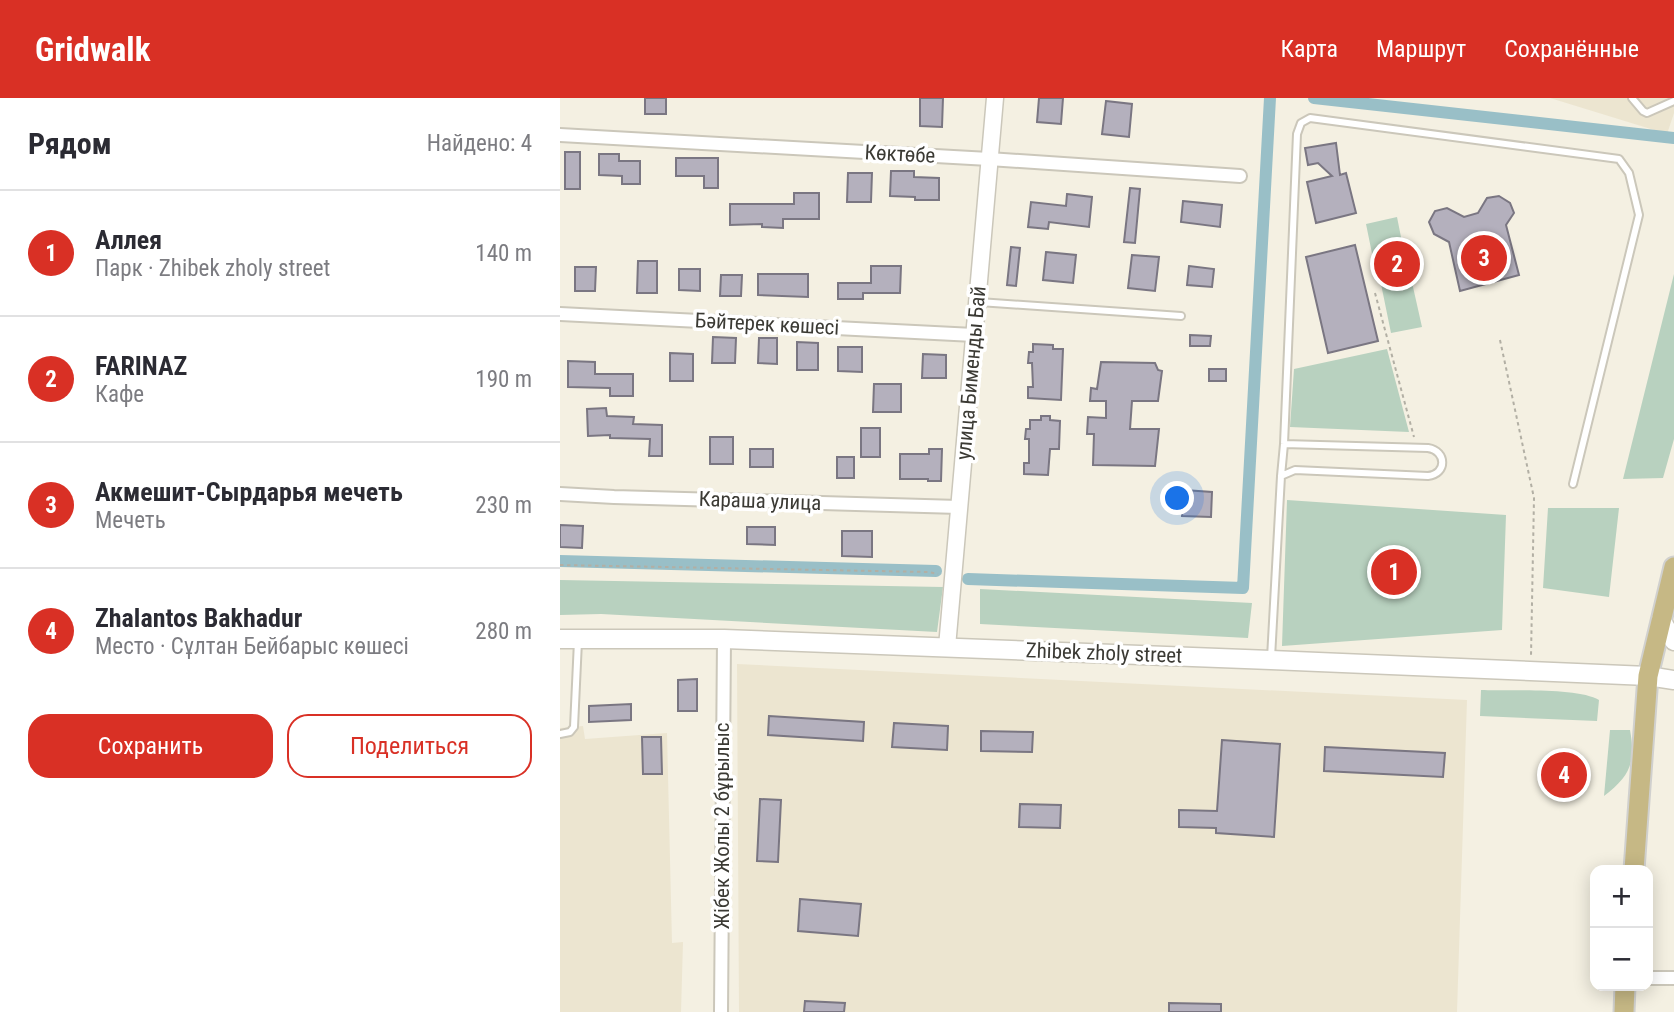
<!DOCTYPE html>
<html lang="ru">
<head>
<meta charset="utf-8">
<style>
	body { margin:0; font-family:"Roboto Condensed",sans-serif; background:#f2f2f3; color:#2b2b33 }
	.controls { position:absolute; right:21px; bottom:21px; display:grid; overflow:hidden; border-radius:14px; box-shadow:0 4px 18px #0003 }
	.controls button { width:63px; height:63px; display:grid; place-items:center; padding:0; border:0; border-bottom:2px solid #e1e1e2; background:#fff; color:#2b2b33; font:35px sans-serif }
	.you { position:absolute; left:618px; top:401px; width:24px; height:24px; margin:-18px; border:5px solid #fff; border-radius:50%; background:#1a73e8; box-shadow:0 0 0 10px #1a73e833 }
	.badge { display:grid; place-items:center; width:46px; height:46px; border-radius:50%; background:#d93025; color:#fff; font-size:23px; font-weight:700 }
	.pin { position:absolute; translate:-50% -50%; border:4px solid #fff; box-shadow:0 2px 7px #0006 }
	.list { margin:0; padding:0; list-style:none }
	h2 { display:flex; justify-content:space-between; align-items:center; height:91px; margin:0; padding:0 28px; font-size:30px }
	h2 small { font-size:23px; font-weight:400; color:#7c7c81 }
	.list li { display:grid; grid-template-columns:46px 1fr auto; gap:21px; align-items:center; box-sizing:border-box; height:126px; padding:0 28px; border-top:2px solid #e1e1e2 }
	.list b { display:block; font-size:26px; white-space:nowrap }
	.list p { margin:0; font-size:23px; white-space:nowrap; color:#7c7c81 }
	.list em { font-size:23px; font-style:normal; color:#7c7c81 }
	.actions { display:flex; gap:14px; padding:21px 28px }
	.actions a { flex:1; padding:16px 0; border:2px solid #d93025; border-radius:21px; text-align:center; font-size:24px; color:#d93025 }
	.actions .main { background:#d93025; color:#fff }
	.map { position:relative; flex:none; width:1114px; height:914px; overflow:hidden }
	header { display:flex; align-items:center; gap:42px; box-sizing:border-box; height:98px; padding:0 35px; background:#d93025; color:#fff }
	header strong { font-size:33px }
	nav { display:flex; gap:38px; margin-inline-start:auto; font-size:24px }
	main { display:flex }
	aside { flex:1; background:#fff }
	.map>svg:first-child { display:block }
</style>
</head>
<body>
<header>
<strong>Gridwalk</strong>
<nav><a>Карта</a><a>Маршрут</a><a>Сохранённые</a></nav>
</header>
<main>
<aside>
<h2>Рядом<small>Найдено: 4</small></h2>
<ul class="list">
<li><span class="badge">1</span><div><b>Аллея</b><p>Парк · Zhibek zholy street</p></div><em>140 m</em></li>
<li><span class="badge">2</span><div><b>FARINAZ</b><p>Кафе</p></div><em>190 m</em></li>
<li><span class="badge">3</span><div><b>Акмешит-Сырдарья мечеть</b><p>Мечеть</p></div><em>230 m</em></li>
<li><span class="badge">4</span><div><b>Zhalantos Bakhadur</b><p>Место · Сұлтан Бейбарыс көшесі</p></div><em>280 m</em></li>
</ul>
<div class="actions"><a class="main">Сохранить</a><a>Поделиться</a></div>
</aside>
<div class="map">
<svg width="1114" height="914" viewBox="0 0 1114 914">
	<rect width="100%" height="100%" fill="#f4f0e2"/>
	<path fill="#ece5d0" d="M990,0H1114V15L1107,36Z
		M177,566L907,602L897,914H179Z
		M23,628L25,641L107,635L112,845L123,844L121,914H0V630Z"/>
	<path fill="#b8d1bf" d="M837,119L847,169L816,175L806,126Z
		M1114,176V341L1103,380L1063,381Z
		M851,180L862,229L831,235L821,186Z
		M827,251L849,334L730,329L734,271Z
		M727,402L946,417L942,532L722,548Z
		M988,410H1059L1049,499L983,490Z
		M0,482L383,489L377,534L41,516L0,517Z
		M420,491L692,505L688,540L420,526Z
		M921,592C949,593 1018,589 1039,602L1037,623L920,618Z
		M1050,632H1070C1076,665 1070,678 1044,698Z"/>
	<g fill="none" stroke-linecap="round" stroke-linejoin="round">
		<path stroke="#99bfc7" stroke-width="12" d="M754,0L1114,40
			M0,463L376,473
			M408,481L683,490L710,0"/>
	</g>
	<path fill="#b4b0bd" stroke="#7a7682" stroke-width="2" d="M85,0H106V16H85Z
		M360,0H383L382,29L360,28Z
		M479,0H503L501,26L477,24Z
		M546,3L572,6L569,39L542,36Z
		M776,45L780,77L786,75L796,115L756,125L747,84L772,78L758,65L748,67L745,50Z
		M5,54H20V91H5Z
		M39,56H59V63H80V86H62V78L39,77Z
		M116,60H158V90H144V78H116Z
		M331,73H354V79L379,80V102H355V99L330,98Z
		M288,75H312L311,104H287Z
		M570,90L580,91L575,145L564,144Z
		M234,95H259V121H223V130L202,129V126L170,127V106H234Z
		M507,96L532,99L529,129L489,124L488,131L468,129L471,104L506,108Z
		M939,98L950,105L954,115L946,127L959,177L900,193L889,144L874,136L869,124L875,113L887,110L904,119L918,115L927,100Z
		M623,103L662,107L660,129L621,124Z
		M795,147L818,243L768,255L746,159Z
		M451,149L460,150L456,188L447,187Z
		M486,154L516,157L513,185L483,182Z
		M572,157L599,159L595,193L568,190Z
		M78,163H97V195H77Z
		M311,168H341L340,195H303V201H278V185H311Z
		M629,168L654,171L652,189L627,187Z
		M15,169H36L35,193H15Z
		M119,171H140V193L119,192Z
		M198,176H248V199L198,197Z
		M161,177H182L181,198H160Z
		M630,237L651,238L650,248H630Z
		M153,239L176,240L175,265H152Z
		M199,240H217V266L198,265Z
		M237,244L258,245V272H237Z
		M473,246L493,247V251H503L501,302L468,300V289H473L472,265H468L469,254H473Z
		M278,249H302V274L278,273Z
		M110,255L133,256V283H110Z
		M363,256L386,257V280H362Z
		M8,263L35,264V276H73V298H50V290L8,289Z
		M541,264L595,265L598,272L602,273L598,303H572L570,331H599L595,368L533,367L534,336H527L528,319L546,320V303H530L531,290L537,291Z
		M649,271H666V283H649Z
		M314,286H341V314H313Z
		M46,310L47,318L74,319L73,326L102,327V358H89L90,341L50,340V337L28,338L27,311Z
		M481,318H490V322L500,323L499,351H490L488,377L464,376V365H469V341H465L466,331H470V322H481Z
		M301,330H320V359H301Z
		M150,339H173V366H150Z
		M190,351H213V369H190Z
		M369,351H382L381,383H368V381H340V356H369Z
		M277,359H294V380H277Z
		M624,392L652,394L651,419L622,418Z
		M0,427L23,428L22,450L0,449Z
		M187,429H215V447L187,446Z
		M282,433H312V459L282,458Z
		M137,581V613H118V582Z
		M71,606V622L29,624V608Z
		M209,618L304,624L303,643L208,637Z
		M334,625L388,628L387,652L332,649Z
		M421,633L473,634L472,654L421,653Z
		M82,639H101L102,676H83Z
		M662,642L720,646L714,739L656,735V730L619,729V712L657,713Z
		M765,649L885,655L883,679L764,673Z
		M200,701L221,702L218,764L197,763Z
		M460,706L501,707L500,730L459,729Z
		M240,801L301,806L298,838L238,833Z
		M245,903L285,905L284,914H244Z
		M609,905L661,906V914H609Z"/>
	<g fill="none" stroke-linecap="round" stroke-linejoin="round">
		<defs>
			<path id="service" d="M1072,0L1083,13L1087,15L1114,3
				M419,204L621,218
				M721,378L735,372L868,378C887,376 887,353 868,350L724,346
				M711,560L721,378L724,346L737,36L741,25L750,20L1059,61L1069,75L1079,117L1013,386
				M0,636L10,634L14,629L18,543"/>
			<path id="minor" d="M0,37L429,61L680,78
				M0,216L414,237
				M0,396L54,399L399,409
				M1088,880H1114
				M161,914L164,541"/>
			<path id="tertiary" d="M387,549L435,0"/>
			<path id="secondary" d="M1101,522L1114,543
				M0,541H164L711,562L1088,578L1114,582"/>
			<path id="primary" d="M1074,772L1088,578L1114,469
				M1064,914L1065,888"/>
		</defs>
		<use href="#service" stroke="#cbc7ba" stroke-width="10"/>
		<use href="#minor" stroke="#cbc7ba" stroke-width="16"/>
		<use href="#tertiary" stroke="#cbc7ba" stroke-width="19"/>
		<use href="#secondary" stroke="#cbc7ba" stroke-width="21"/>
		<use href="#primary" stroke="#d0d0ce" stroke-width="23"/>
		<path stroke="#b2afa4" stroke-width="2" stroke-dasharray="3.5 3.5" stroke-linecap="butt" d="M815,195L854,339
			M940,242L974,400L971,558
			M0,467L368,474L378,476"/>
		<use href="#service" stroke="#fff" stroke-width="6"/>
		<use href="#minor" stroke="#fff" stroke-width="12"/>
		<use href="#tertiary" stroke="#fff" stroke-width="16"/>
		<use href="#secondary" stroke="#fff" stroke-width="18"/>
		<use href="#primary" stroke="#c6b885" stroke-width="19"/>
	</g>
	<g text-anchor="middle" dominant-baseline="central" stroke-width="7" stroke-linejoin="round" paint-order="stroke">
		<g font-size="21" fill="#3b3a34" stroke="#fff">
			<text transform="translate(340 56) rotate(3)">Көктөбе</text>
			<text transform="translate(207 226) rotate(3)">Бәйтерек көшесі</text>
			<text transform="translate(411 275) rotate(-85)">улица Бименды Бай</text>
			<text transform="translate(200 403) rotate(2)">Караша улица</text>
			<text transform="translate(544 555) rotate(2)">Zhibek zholy street</text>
			<text transform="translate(162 728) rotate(-90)">Жібек Жолы 2 бұрылыс</text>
		</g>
	</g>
</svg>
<div class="controls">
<button>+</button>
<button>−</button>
</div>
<div class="you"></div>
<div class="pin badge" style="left:834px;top:474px">1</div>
<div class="pin badge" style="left:837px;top:166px">2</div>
<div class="pin badge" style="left:924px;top:160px">3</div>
<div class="pin badge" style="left:1004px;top:677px">4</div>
</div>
</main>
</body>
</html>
